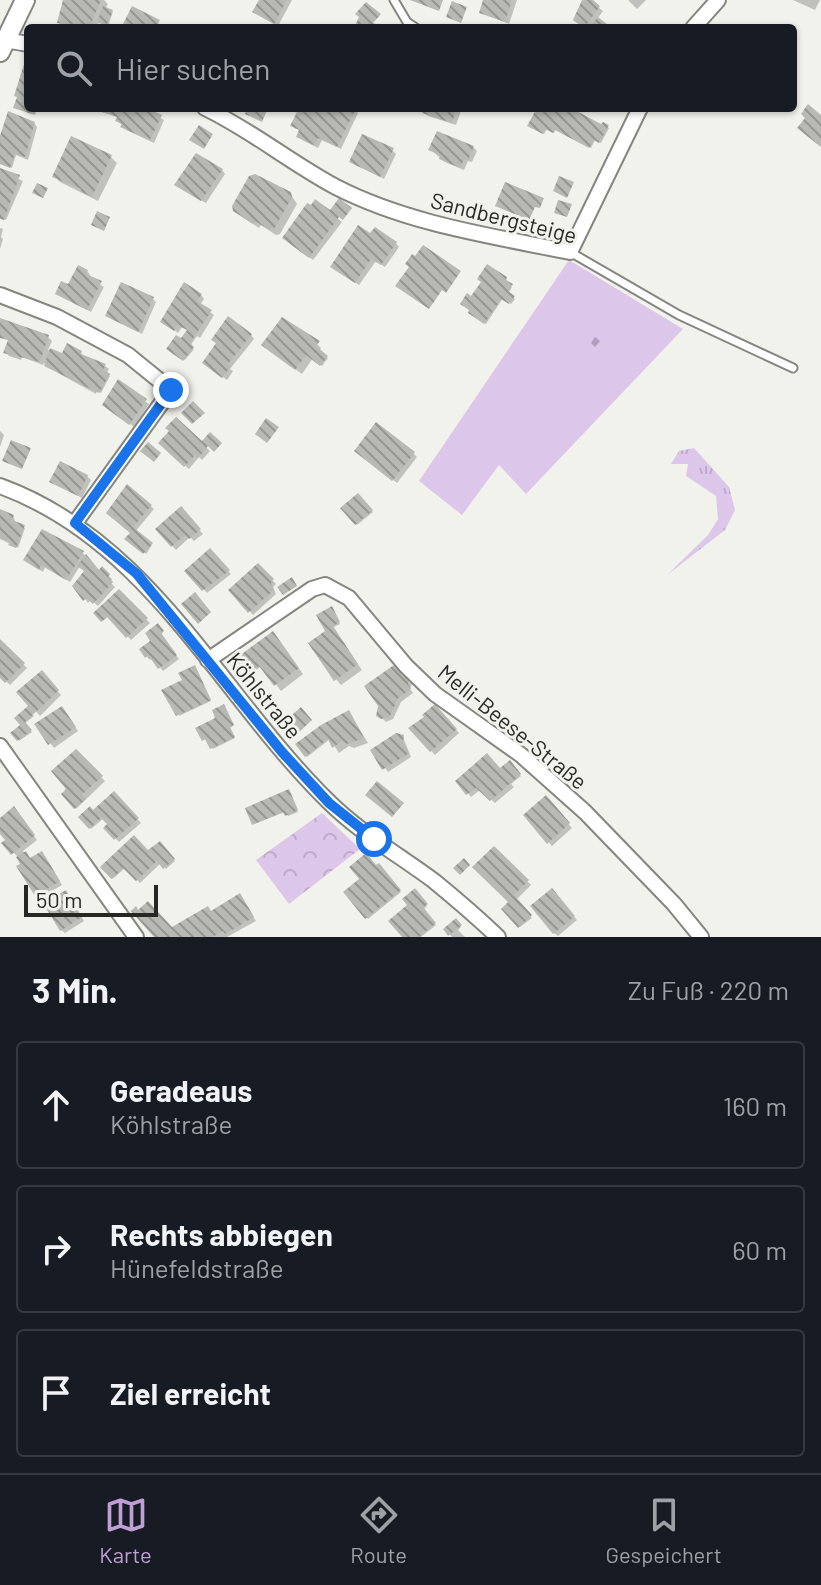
<!DOCTYPE html>
<html lang="de">
<head>
<meta charset="utf-8">
<style>
	body { margin:0; font-family:Barlow,sans-serif; background:#242831; color:#f1f3f6 }
	.scale { position:absolute; left:24px; bottom:20px; width:134px; box-sizing:border-box; padding-left:8px; border:4px solid #272725; border-top:0; font-size:22px; line-height:28px; white-space:nowrap; color:#272725; -webkit-text-stroke:6px #f1f2eb; paint-order:stroke }
	.stop { position:absolute; width:24px; height:24px; margin:-18px; border:6px solid #1a73e8; border-radius:50%; background:#fff }
	.stop.end { background:#1a73e8; border-color:#fff; box-shadow:0 2px 8px #0008 }
	.list { margin:0; padding:0; list-style:none }
	h2 { display:flex; justify-content:space-between; align-items:center; height:104px; margin:0; padding:0 32px; font-size:34px }
	h2 small { font-size:26px; font-weight:400; color:#9ea1a6 }
	.list li { display:grid; grid-template-columns:52px 1fr auto; gap:24px; align-items:center; box-sizing:border-box; height:128px; margin:0 16px 16px; padding:0 16px; border:2px solid #363941; border-radius:8px }
	.list b { display:block; font-size:30px; white-space:nowrap }
	.list p { margin:0; font-size:26px; white-space:nowrap; color:#9ea1a6 }
	.list em { font-size:26px; font-style:normal; color:#9ea1a6 }
	.icon { flex:none; width:44px; height:44px; fill:none; stroke:currentColor; stroke-width:2; stroke-linecap:round; stroke-linejoin:round }
	.map { position:relative; flex:none; width:821px; height:937px; overflow:hidden }
	.search { position:absolute; background:#171b24; box-shadow:0 2px 6px #0004; left:24px; right:24px; top:24px; height:88px; display:flex; align-items:center; gap:20px; box-sizing:border-box; padding:0 28px; border-radius:8px; color:#9ea1a6; font-size:30px }
	.sheet { height:536px; background:#171b24 }
	nav { display:flex; justify-content:space-around; align-items:center; box-sizing:border-box; height:112px; border-top:2px solid #363941; background:#171b24; font-size:22px; color:#9ea1a6 }
	nav a { display:grid; justify-items:center; gap:4px }
	nav .on { color:#c09fd4 }
	.map>svg:first-child { display:block }
</style>
</head>
<body>
<div class="map">
<svg width="821" height="937" viewBox="0 0 821 937">
	<defs>
		<pattern id="grass-tufts" width="24" height="20" patternUnits="userSpaceOnUse" patternTransform="scale(2)"><rect width="24" height="20" fill="#dcc7ea"/><path d="M3 7l-1-3M5 7V3M7 7l1-3M15 17l-1-3M17 17v-4M19 17l1-3" fill="none" stroke="#bdabc9"/></pattern>
		<pattern id="park-crowns" width="20" height="18" patternUnits="userSpaceOnUse" patternTransform="scale(2)"><rect width="20" height="18" fill="#dcc7ea"/><path d="M2 6a3 3 0 1 1 6 0M12 15a3 3 0 1 1 6 0" fill="none" stroke="#bdabc9"/></pattern>
		<pattern id="building-back-hatch" width="6" height="6" patternUnits="userSpaceOnUse" patternTransform="scale(2)"><rect width="6" height="6" fill="#b7b9b2"/><path d="M-1 5l2 2M0 0l6 6M5-1l2 2" fill="none" stroke="#959691"/></pattern>
	</defs>
	<rect width="100%" height="100%" fill="#f1f2eb"/>
	<path fill="url(#grass-tufts)" d="M694,448L729,487L735,510L725,530L667,575L708,535L718,519L716,496L686,476L688,464H671L679,451Z"/>
	<path fill="url(#park-crowns)" d="M322,813L360,849L289,904L256,860Z"/>
	<path fill="#dcc7ea" d="M569,260L683,329L526,494L499,465L462,515L419,481Z"/>
	<path fill="#0003" d="M65,0H104L108,4L105,9L113,12L108,26L99,22L97,28H65L59,22Z
		M261,0H292L278,26L258,15Z
		M485,0H517L509,24L481,12Z
		M585,0H589L603,11L597,19L609,28H585L579,23Z
		M628,0H646L637,9Z
		M793,0H820L815,10Z
		M90,108H143L164,120L154,143L126,130L118,121L119,117Z
		M297,108H352L358,113L341,149L322,140L318,148L302,140L301,131L293,125L298,113Z
		M426,108H462L456,125L428,116L425,112Z
		M539,108H569L602,127L604,124L609,128L601,143L595,140L591,148L556,129L554,133L547,129L544,134L530,127Z
		M34,123L37,127L28,160L16,155L12,168L0,164V143Z
		M473,147L477,151L472,162L468,161L464,170L445,162L431,150Z
		M392,150L396,154L384,179L351,161Z
		M111,157L117,163L98,201L60,182L54,176Z
		M222,170L225,174L206,203L180,188Z
		M0,171L23,181L6,220L0,218Z
		M290,193L297,204L280,234L276,235L261,225L259,228L242,217Z
		M311,208L337,218L342,222L313,260L288,241Z
		M0,228L3,229L1,237L3,239L0,249Z
		M396,243L399,247L385,267L376,261L359,285L336,270Z
		M488,267L507,280L506,282L512,287L508,294L515,299L511,304L503,298L486,324L471,314L472,299L483,282Z
		M87,271L90,275L89,278L104,287L91,312L57,294Z
		M201,295L204,299L200,305L214,315L200,338L197,336L190,346L194,349L185,360L169,349L181,341L189,331L182,327L178,333L166,325Z
		M153,299L156,302L142,334L107,316Z
		M0,320L48,337L52,341L48,350L62,356L81,353L84,357L105,366L109,369L106,374L110,376L101,393L97,391L96,394L58,373L44,363L43,365L22,357L21,360L9,356L6,353L10,340L0,337Z
		M251,335L254,339L230,369L233,371L227,380L208,366Z
		M595,337L600,341L595,347L591,343Z
		M315,342L321,348L319,351L328,358L322,366L313,358L302,374L270,351Z
		M118,382L149,404L134,427L108,408Z
		M177,420L210,451L202,460L199,457L189,469L160,443L171,431Z
		M0,431L4,435L0,447Z
		M360,454H414L417,457L397,483Z
		M87,476L91,480L82,498L52,482Z
		M128,487L154,509L135,532L152,545L146,554L127,539L132,533Z
		M358,495L373,512L357,525L343,508Z
		M180,509L203,534L194,541L190,537L176,550L157,529Z
		M0,512L13,516L16,523L25,528L18,548L0,539Z
		M210,551L231,574L207,593L187,571Z
		M83,553L100,572L102,569L112,579L110,582L115,587L98,606L91,600L88,603L75,586L87,571L80,566L70,582L45,567L43,572L29,563Z
		M258,566L276,584L273,587L276,594L253,615L231,590Z
		M119,592L150,623L131,640L109,616L103,621L96,613Z
		M331,609L340,624L332,628L362,670L341,685L336,679L328,632Z
		M158,625L163,633L160,635L179,659L163,671L152,658L150,660L146,656Z
		M278,640L303,674L281,691L262,666L249,675L237,659Z
		M0,642L27,668L10,685L0,675Z
		M196,669L211,701L179,716L184,681Z
		M42,673L61,695L40,716L19,692Z
		M403,679L412,684L410,689L413,693L401,702L393,719L386,722L379,715Z
		M435,707L459,733L435,755L411,729L420,725Z
		M224,708L233,726L230,728L235,738L213,749L207,739L203,740Z
		M30,712L34,716L24,724L32,732L19,741L13,733L23,725Z
		M65,712L78,731L54,748L37,725Z
		M349,712L368,743L354,748L349,746L339,753L330,739L307,757L298,744Z
		M403,737L411,757L388,772L373,751Z
		M76,752L105,781L76,809L64,794Z
		M510,764L521,776L511,784L514,787L495,803L480,790L471,797L458,781L500,771Z
		M289,792L298,812L288,816L285,812L254,824Z
		M114,793L141,823L119,842L106,828L110,824L104,818L91,829L81,817L93,812Z
		M546,798L572,828L552,846L525,815Z
		M18,812L37,840L23,851L30,860L45,857L62,885L40,898L17,856L4,843L7,840L0,831V821Z
		M134,838L156,862L159,860L160,843L175,861L166,869L161,863L140,883L126,867L114,878L103,867L112,859L122,869Z
		M494,848L531,885L516,900L532,918L520,927L504,909L511,902Z
		M379,866L401,892L368,919L346,892Z
		M415,891L427,906L423,910L436,925L421,937H404Z
		M556,894L577,920L558,936L554,933Z
		M69,896L84,921L65,933L61,930Z
		M243,900L256,921L227,937H156L138,912L172,930Z
		M456,921L461,927L458,930L465,937H452L446,930Z"/>
	<path fill="url(#building-back-hatch)" d="M63,0H101L89,28L57,23Z
		M259,0H287L274,24L252,12Z
		M410,0H443L439,11Z
		M483,0H512L505,22L479,13Z
		M582,0H593L600,6L584,28L573,20Z
		M452,1L467,7L461,23L446,17Z
		M366,2L381,14L373,23L386,28H354L359,17L355,14Z
		M103,6L113,10L106,26L97,22Z
		M132,6L160,20L156,28H121Z
		M598,17L612,28H589Z
		M25,61L28,62V108H37L35,115L13,108L17,97L14,96Z
		M808,104L821,115V147L797,128L805,118L801,114Z
		M89,108H147L162,115L150,140L120,127L122,124L115,121L117,117Z
		M247,108H268L262,122L245,114Z
		M294,108H356L337,147L318,138L314,145L296,137L299,130L290,126L297,112L293,111Z
		M424,108H457L452,123L422,113Z
		M537,108H571L601,124L603,122L609,125L599,143L594,140L589,148L555,130L553,133L545,129L543,134L527,126Z
		M8,111L35,122L25,157L15,154L10,168L0,164V136Z
		M199,125L213,134L204,149L189,140Z
		M437,131L474,146L468,160L464,159L460,168L439,159L440,155L428,150Z
		M362,134L394,148L380,177L349,162Z
		M71,136L112,155L92,197L80,191L81,189L52,177Z
		M196,153L223,169L201,201L174,185Z
		M0,168L20,175L4,220L0,219Z
		M255,174L291,192L292,197L274,229L269,230L255,221L253,224L233,211L232,206L249,176Z
		M559,176L574,182L567,198L553,191Z
		M505,182L544,198L540,208L535,207L529,220L495,206Z
		M37,183L48,188L43,198L32,193Z
		M339,198L352,208L343,220L339,217L309,258L282,238L307,203L311,205L315,199L330,210Z
		M558,200L572,204L567,217L554,213Z
		M97,211L110,217L104,231L91,225Z
		M358,225L370,233L375,227L397,242L381,265L371,259L355,283L330,267Z
		M423,245L461,271L446,293L442,290L429,309L395,286L409,267L405,264L412,254L415,256Z
		M487,264L507,277L506,280L513,284L508,291L515,296L509,304L501,299L484,324L468,313L469,310L460,304L467,293L471,296L481,282L477,279Z
		M78,265L88,270L86,274L102,281L87,310L55,294L61,281L68,284Z
		M121,282L154,297L138,332L105,316Z
		M184,282L202,294L197,301L212,310L190,343L194,347L183,361L166,349L176,335L181,338L187,330L177,325L174,331L160,322Z
		M228,316L252,334L228,364L231,366L222,378L202,363L216,343L211,340Z
		M282,317L320,341L316,346L328,356L320,366L306,355L295,370L261,345Z
		M0,318L49,335L40,362L3,353L8,340L0,338Z
		M67,343L82,351L81,354L106,364L103,370L110,374L99,393L44,366L50,348L62,353Z
		M118,379L147,399L129,425L102,405Z
		M193,401L205,413L192,424L181,413Z
		M176,417L202,441L210,432L222,443L214,452L208,446L198,458L195,455L184,467L158,443L169,431L165,428Z
		M266,418L279,427L267,443L255,434Z
		M376,422L415,452L392,481L354,451Z
		M11,440L31,448L22,469L2,461Z
		M148,442L161,453L154,462L140,451Z
		M60,461L88,475L78,496L49,482Z
		M127,484L152,505L133,527L153,543L143,554L124,539L130,533L106,513Z
		M358,493L373,510L355,525L340,508Z
		M181,506L201,529L189,539L185,535L171,547L155,529Z
		M0,509L14,515L12,520L25,525L16,548L8,545L10,542L0,538Z
		M42,529L84,551L66,580L41,565L39,570L23,560Z
		M210,548L230,570L202,591L184,571Z
		M86,554L99,570L102,566L110,574L108,577L113,582L93,604L86,598L83,601L72,586L84,571L77,566Z
		M258,563L274,579L271,583L274,590L248,613L228,590Z
		M292,577L297,586L283,595L277,587Z
		M119,589L148,618L126,638L107,617L101,622L93,613Z
		M195,592L211,612L198,624L181,604Z
		M332,606L340,622L333,626L358,664L334,681L308,643L325,631L316,615Z
		M158,623L164,631L161,633L177,655L158,669L148,655L145,658L139,649L150,641L145,633Z
		M273,631L299,668L274,686L259,666L246,675L235,659Z
		M0,639L25,663L5,683L0,678Z
		M195,665L211,700L176,716L161,690L182,680L178,673Z
		M394,665L403,676L410,679L408,684L411,689L398,698L390,716L381,719L376,716L378,706L364,686Z
		M42,670L59,690L25,722L32,730L17,741L10,733L20,725L14,718L28,706L16,692Z
		M224,704L234,725L230,727L235,737L210,749L205,739L202,741L195,728L215,718L212,710Z
		M435,704L457,729L430,752L408,728L424,717L422,715Z
		M62,706L76,727L48,745L34,724Z
		M301,707L312,720L297,734L285,721Z
		M349,710L364,738L347,744L342,741L332,748L328,739L305,757L295,744L321,725Z
		M396,733L404,735L403,742L409,753L382,770L370,750Z
		M76,749L103,776L81,795L86,799L74,809L61,794L66,789L51,771Z
		M487,753L500,768L510,760L521,774L490,801L476,788L466,795L455,781Z
		M377,781L404,803L392,817L365,795Z
		M289,789L298,810L285,816L283,812L252,825L245,808Z
		M114,791L139,818L114,840L103,828L107,824L101,818L89,829L78,817L90,806L93,810Z
		M546,795L570,823L547,844L523,815Z
		M14,806L35,835L11,855L1,843L5,840L0,834V818Z
		M134,835L148,850L160,841L175,859L163,869L157,861L136,881L123,868L112,879L100,867Z
		M494,846L529,880L514,895L532,915L518,928L501,909L508,902L472,867Z
		M26,851L30,858L42,851L60,881L35,896L16,866L20,864L16,857Z
		M366,853L376,865L379,863L401,890L365,919L343,892L359,879L349,867Z
		M464,858L470,865L460,875L453,868Z
		M415,888L428,904L423,907L436,923L419,937H402L388,921L407,905L402,899Z
		M552,888L575,916L553,934L530,906Z
		M66,890L82,917L60,931L43,903Z
		M240,893L254,917L225,934L223,931L213,937H154L131,911L136,906L138,910L148,901L172,927L208,906L211,911Z
		M456,918L462,925L448,936L443,929Z"/>
	<g fill="none" stroke-linecap="round" stroke-linejoin="round">
		<defs>
			<path id="service" d="M394,0L407,22L416,28
				M570,252L679,315L793,368"/>
			<path id="minor" d="M693,28L718,0
				M5,40L28,44
				M205,108C251,130 291,163 336,187C408,224 492,236 570,252L640,108
				M0,295L57,317L128,355L171,390L75,523
				M0,486C151,541 219,694 328,801C359,832 399,855 434,881C456,899 477,917 498,937
				M208,660L312,589L325,585L349,598L406,666L435,694L521,755L585,812L674,904L701,937
				M0,746L136,937"/>
			<path id="tertiary" d="M0,52L25,0"/>
		</defs>
		<use href="#service" stroke="#858680" stroke-width="11"/>
		<use href="#minor" stroke="#858680" stroke-width="18"/>
		<use href="#tertiary" stroke="#858680" stroke-width="22"/>
		<use href="#service" stroke="#fff" stroke-width="7"/>
		<use href="#minor" stroke="#fff" stroke-width="14"/>
		<use href="#tertiary" stroke="#fff" stroke-width="18"/>
	</g>
	<g fill="none" stroke-linecap="round" stroke-linejoin="round">
		<path stroke="#1a73e8" stroke-width="10" d="M171,390L75,523L137,574L282,752L329,803L374,839"/>
	</g>
	<g text-anchor="middle" dominant-baseline="central" stroke-width="6" stroke-linejoin="round" paint-order="stroke">
		<g font-size="22" fill="#272725" stroke="#f1f2eb">
			<text transform="translate(504 217) rotate(14)">Sandbergsteige</text>
			<text transform="translate(265 695) rotate(51)">Köhlstraße</text>
			<text transform="translate(513 726) rotate(39)">Melli-Beese-Straße</text>
		</g>
	</g>
</svg>
<div class="scale">50 m</div>
<div class="stop" style="left:374px;top:839px"></div>
<div class="stop end" style="left:171px;top:390px"></div>
<div class="search"><svg class="icon" aria-label="search" viewBox="0 0 24 24"><circle cx="10" cy="10" r="6"/><path d="M15 15l6 6"/></svg>Hier suchen</div>
</div>
<section class="sheet">
<h2>3 Min.<small>Zu Fuß · 220 m</small></h2>
<ul class="list">
<li><svg class="icon" aria-label="ahead" viewBox="0 0 24 24"><path d="M12 20V5M6 11l6-6 6 6"/></svg><div><b>Geradeaus</b><p>Köhlstraße</p></div><em>160 m</em></li>
<li><svg class="icon" aria-label="right" viewBox="0 0 24 24"><path d="M7 20v-9h11M14 6l5 5-5 5"/></svg><div><b>Rechts abbiegen</b><p>Hünefeldstraße</p></div><em>60 m</em></li>
<li><svg class="icon" aria-label="arrive" viewBox="0 0 24 24"><path d="M6 21V4h12l-3 4 3 4H6"/></svg><div><b>Ziel erreicht</b></div></li>
</ul>
</section>
<nav>
<a class="on"><svg class="icon" aria-label="map" viewBox="0 0 24 24"><path d="M3 6l6-2 6 2 6-2v14l-6 2-6-2-6 2zM9 4v14M15 6v14"/></svg>Karte</a>
<a><svg class="icon" aria-label="directions" viewBox="0 0 24 24"><path d="M12 3l9 9-9 9-9-9zM9 14v-3h6M13 9l2 2-2 2"/></svg>Route</a>
<a><svg class="icon" aria-label="saved" viewBox="0 0 24 24"><path d="M7 4h10v16l-5-4-5 4z"/></svg>Gespeichert</a>
</nav>
</body>
</html>
